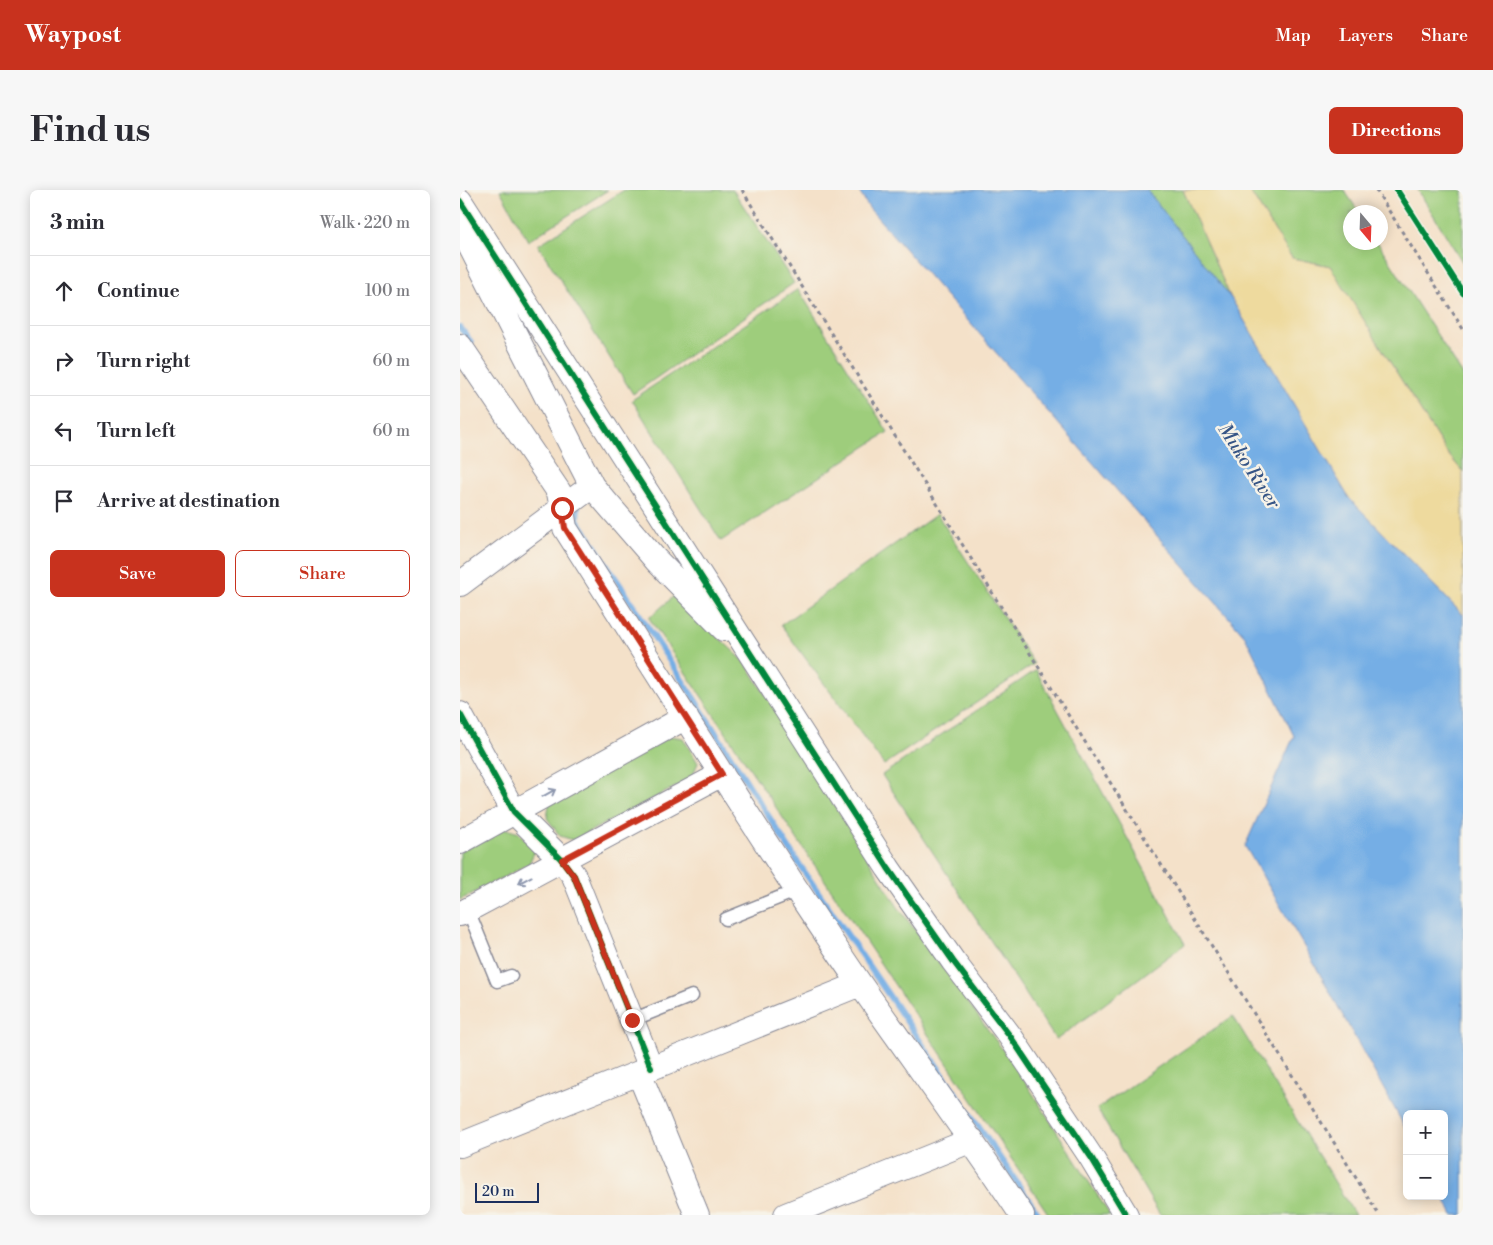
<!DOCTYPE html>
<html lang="en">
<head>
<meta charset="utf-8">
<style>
	body { margin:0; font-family:"Libre Bodoni",serif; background:#f7f7f7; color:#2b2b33 }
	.controls { position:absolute; right:15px; bottom:15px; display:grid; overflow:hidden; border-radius:8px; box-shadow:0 2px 12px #0003 }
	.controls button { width:45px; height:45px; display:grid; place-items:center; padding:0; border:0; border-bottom:1px solid #e1e1e2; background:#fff; color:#2b2b33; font:25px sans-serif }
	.compass { position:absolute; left:883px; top:15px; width:45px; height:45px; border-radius:50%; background:#fff; box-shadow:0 2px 12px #0003; rotate:161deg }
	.scale { position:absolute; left:15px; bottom:12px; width:64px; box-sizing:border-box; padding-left:5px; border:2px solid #1b2f5e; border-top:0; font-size:14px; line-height:18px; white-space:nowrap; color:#1b2f5e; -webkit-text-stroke:4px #f7f3e8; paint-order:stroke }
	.stop { position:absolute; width:15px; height:15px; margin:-11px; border:4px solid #c8321e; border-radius:50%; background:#fff }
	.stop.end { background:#c8321e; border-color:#fff; box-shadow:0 1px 5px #0008 }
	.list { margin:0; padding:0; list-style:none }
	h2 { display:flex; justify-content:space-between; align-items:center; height:65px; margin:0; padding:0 20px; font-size:21px }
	h2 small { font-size:16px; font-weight:400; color:#7c7c81 }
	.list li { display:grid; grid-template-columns:32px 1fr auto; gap:15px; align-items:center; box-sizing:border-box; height:70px; padding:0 20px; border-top:1px solid #e1e1e2 }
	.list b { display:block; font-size:19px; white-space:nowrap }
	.list em { font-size:16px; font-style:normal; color:#7c7c81 }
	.actions { display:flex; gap:10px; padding:15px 20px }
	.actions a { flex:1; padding:11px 0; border:1px solid #c8321e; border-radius:8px; text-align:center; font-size:18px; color:#c8321e }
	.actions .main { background:#c8321e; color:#fff }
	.icon { flex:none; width:28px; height:28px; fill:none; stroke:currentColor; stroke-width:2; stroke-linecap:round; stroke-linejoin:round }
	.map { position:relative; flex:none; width:1003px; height:1025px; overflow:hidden; border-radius:8px }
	header { display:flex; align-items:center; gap:30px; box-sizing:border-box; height:70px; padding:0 25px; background:#c8321e; color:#fff }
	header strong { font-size:24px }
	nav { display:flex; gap:28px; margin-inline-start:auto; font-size:18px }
	.intro { display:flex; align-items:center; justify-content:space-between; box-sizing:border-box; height:120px; padding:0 30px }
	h1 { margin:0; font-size:35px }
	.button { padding:12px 22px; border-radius:8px; background:#c8321e; color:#fff; font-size:18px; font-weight:700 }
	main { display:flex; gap:30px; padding:0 30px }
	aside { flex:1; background:#fff; border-radius:8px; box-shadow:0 2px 12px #0003 }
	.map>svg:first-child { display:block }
</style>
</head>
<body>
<header>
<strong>Waypost</strong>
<nav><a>Map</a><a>Layers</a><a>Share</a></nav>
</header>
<div class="intro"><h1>Find us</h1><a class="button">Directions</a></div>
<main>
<aside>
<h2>3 min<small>Walk · 220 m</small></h2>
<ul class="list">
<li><svg class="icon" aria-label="ahead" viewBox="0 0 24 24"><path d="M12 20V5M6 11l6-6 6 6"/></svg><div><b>Continue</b></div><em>100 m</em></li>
<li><svg class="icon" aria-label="right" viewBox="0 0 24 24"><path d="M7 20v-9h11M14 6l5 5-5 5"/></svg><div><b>Turn right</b></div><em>60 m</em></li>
<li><svg class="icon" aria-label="left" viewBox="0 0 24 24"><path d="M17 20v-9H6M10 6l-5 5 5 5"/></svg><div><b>Turn left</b></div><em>60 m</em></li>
<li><svg class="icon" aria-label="arrive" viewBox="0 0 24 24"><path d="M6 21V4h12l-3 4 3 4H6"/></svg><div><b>Arrive at destination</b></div></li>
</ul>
<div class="actions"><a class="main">Save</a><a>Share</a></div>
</aside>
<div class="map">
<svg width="1003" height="1025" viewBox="0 0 1003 1025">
	<rect width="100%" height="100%" fill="#f7f3e8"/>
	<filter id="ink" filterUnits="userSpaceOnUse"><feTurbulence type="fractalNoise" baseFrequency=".02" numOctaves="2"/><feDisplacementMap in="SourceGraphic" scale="10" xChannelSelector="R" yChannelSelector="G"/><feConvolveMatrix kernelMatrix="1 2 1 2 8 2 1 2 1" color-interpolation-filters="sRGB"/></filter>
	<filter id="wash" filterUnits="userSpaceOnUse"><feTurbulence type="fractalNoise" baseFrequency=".0096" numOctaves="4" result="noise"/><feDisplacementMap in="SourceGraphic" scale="20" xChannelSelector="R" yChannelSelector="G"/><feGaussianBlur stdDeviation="1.12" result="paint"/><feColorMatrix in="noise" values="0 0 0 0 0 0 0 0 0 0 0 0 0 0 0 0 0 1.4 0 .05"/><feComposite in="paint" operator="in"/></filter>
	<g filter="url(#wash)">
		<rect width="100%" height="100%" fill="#f4e1c9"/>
		<path fill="#9ecd7c" stroke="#5c7e6d" d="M40,0H148L68,51Z
			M164,0H273L334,93L173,204L78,55Z
			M687,0H723L771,108Z
			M789,0H884L899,22H891V52L918,53L1003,185V282L987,263L870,76L832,68Z
			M958,0H1003V73Z
			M338,99L428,242L261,351L172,210Z
			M477,324L574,474L424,575L321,435Z
			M214,406L285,472L438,717L559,882L650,1025H589L189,428Z
			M576,480L725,754L596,850L422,585Z
			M210,546L223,548L238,573L231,589L113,650L100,646L87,628L89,614Z
			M44,638L59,643L75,660L69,674L0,710V662Z
			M773,826L895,1025H700L637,919Z"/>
		<path fill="#eeda9e" stroke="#84847e" d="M723,0H789L832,68L870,76L987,263L1003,282V425L889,308L771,108Z"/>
		<path fill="#75aee5" stroke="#486ea2" d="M398,0H687L771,108L889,308L1003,425V1025H993L983,1006L984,924H947V941L856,777L785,656L834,546L785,446L409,18Z"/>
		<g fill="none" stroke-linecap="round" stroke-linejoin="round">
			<path stroke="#75aee5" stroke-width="6" d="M0,137L11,152
				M118,318L117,329L228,499L339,674L579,1025"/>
		</g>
	</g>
	<g filter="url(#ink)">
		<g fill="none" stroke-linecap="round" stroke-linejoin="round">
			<defs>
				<path id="lane" d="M8,720L37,791L51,786
					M266,729L338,700
					M172,830L232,806"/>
				<path id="street" d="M0,11L428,678L493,771L550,846L631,967L666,1025
					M0,36L132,296L196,370L264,439
					M0,156L99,302L105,338C202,490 298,645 400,794C454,871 510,947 562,1025
					M0,394L132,296
					M0,524L54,622L102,670L114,686L191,878
					M0,652L226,527
					M0,724L262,584
					M0,955L179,883
					M237,1025L179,883L400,794
					M326,1025L512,950"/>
			</defs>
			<use href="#lane" stroke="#888894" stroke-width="15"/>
			<use href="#street" stroke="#888894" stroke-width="26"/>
			<path stroke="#888894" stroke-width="3" stroke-dasharray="4 4" stroke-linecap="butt" d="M282,0L919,1025
				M916,0L1003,139"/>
			<use href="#lane" stroke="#fff" stroke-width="12"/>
			<use href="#street" stroke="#fff" stroke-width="24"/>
			<defs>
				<path id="cycleway" d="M937,0L1003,103
					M0,11L428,678L493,771L550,846L631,967L666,1025
					M0,524L54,622L102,670L114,686L191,878"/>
			</defs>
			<use href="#cycleway" stroke="#f7f3e8" stroke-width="9"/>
			<use href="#cycleway" stroke="#00873e" stroke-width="6"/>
		</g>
		<defs><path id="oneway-shaft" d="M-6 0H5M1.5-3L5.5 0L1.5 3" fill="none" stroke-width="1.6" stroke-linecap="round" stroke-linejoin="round" transform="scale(1.25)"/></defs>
		<g stroke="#8d97ae">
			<use href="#oneway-shaft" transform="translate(89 603) rotate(-29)"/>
			<use href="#oneway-shaft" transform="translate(65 690) rotate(152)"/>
		</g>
	</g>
	<g fill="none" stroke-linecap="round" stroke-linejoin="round" filter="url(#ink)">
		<path stroke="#c8321e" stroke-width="6" d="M102,318L105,338L262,584L102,670L114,686L172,830"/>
	</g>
	<g text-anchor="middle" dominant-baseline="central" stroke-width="5" stroke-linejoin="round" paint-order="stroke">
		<g font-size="19" font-style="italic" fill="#365586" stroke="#f7f3e8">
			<text transform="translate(789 276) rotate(57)">Muko River</text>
		</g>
	</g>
</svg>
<div class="controls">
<button>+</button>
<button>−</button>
</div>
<svg class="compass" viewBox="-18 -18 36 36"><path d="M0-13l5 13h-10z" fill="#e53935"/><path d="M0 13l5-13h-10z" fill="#7c7c81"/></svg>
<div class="scale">20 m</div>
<div class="stop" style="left:102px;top:318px"></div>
<div class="stop end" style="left:172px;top:830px"></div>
</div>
</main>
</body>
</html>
